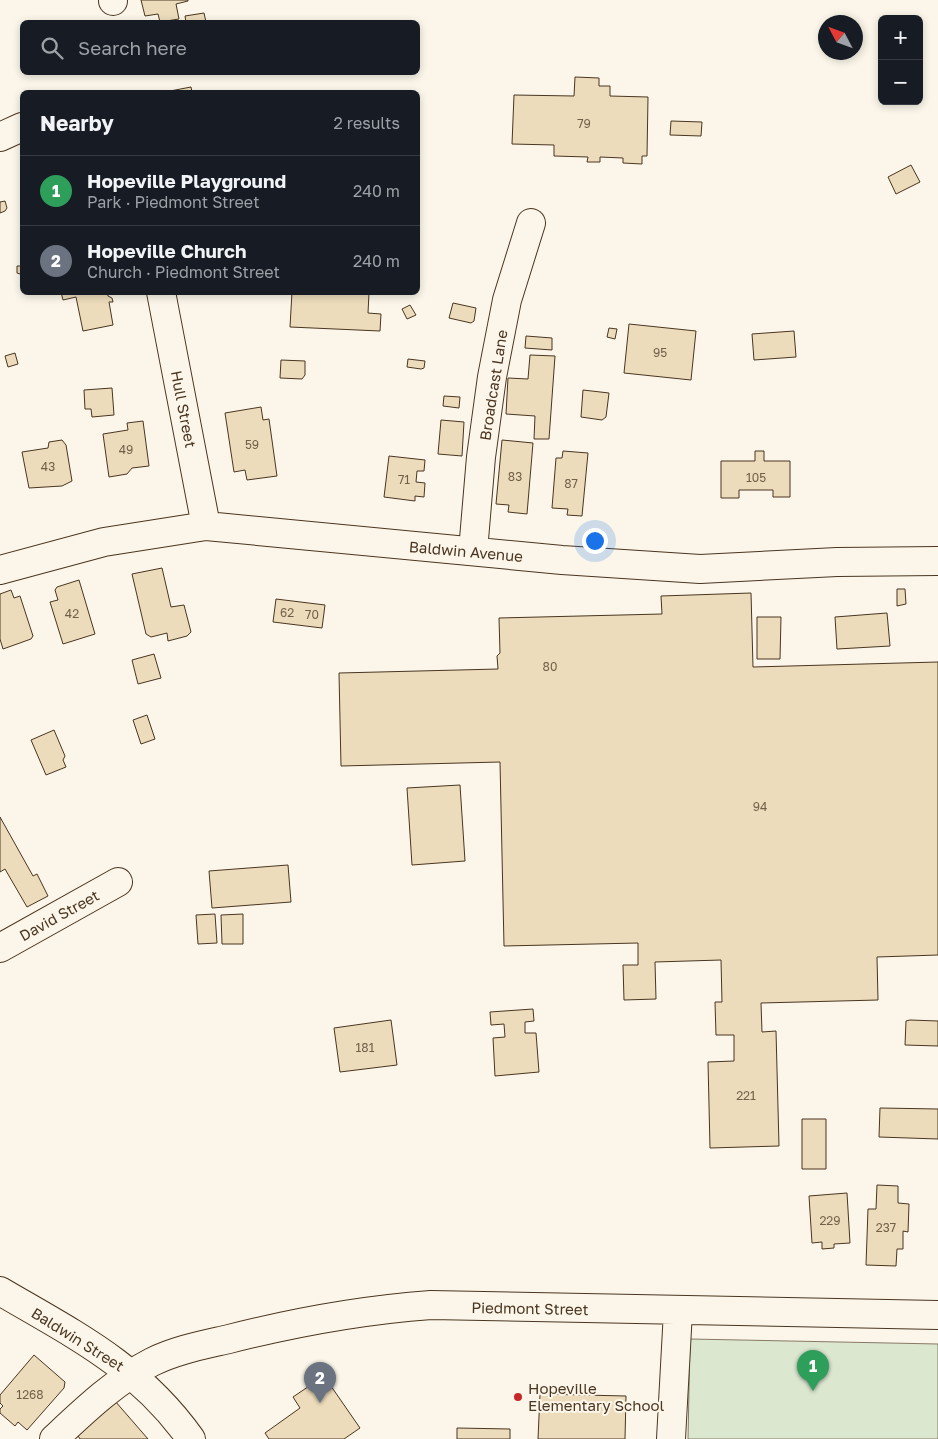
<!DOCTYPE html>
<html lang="en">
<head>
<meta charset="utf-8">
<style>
	body { margin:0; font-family:"Golos Text",sans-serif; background:#20242c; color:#f1f3f6 }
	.controls { position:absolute; right:15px; top:15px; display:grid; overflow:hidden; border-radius:8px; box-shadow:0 2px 8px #0003 }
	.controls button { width:45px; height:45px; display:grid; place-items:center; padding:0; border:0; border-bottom:1px solid #363941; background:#171b24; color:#f1f3f6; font:25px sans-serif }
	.compass { position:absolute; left:818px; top:15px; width:45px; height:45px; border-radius:50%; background:#171b24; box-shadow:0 2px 8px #0003; rotate:311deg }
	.you { position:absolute; left:594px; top:540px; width:18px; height:18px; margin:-12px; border:4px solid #fff; border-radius:50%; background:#1a73e8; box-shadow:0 0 0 8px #1a73e833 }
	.badge { display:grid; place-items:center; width:32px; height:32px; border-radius:50%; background:#1a73e8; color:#fff; font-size:16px; font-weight:700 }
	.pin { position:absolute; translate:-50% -41px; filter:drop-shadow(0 1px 2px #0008) }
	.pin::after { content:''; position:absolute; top:26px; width:18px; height:15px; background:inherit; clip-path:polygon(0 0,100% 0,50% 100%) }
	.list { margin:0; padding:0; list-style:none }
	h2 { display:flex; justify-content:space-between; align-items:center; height:65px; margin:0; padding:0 20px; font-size:21px }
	h2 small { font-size:16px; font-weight:400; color:#9ea1a6 }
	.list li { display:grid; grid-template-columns:32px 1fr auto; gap:15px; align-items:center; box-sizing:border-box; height:70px; padding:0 20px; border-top:1px solid #363941 }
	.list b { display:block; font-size:19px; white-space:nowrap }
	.list p { margin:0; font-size:16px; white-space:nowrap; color:#9ea1a6 }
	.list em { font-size:16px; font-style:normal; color:#9ea1a6 }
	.icon { flex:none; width:28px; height:28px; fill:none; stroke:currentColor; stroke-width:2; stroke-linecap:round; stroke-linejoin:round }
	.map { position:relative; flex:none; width:938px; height:1439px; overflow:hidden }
	.search { position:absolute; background:#171b24; box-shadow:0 2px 8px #0003; left:20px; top:20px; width:400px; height:55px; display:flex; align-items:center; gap:12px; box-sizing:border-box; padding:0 18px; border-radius:8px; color:#9ea1a6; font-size:19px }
	.panel { position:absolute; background:#171b24; box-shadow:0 2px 8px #0003; left:20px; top:90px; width:400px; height:205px; border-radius:8px }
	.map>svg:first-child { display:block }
</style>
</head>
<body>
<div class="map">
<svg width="938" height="1439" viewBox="0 0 938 1439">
	<rect width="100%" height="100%" fill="#fbf6e9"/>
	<path fill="#dce7d0" stroke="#887966" d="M690,1339L938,1344V1439H688Z"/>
	<path fill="#ecdcbc" stroke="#4a3520" d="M141,0H188V1L176,4L179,19L160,22L158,14L145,16Z
		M204,13L206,22H186L185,16Z
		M575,77L599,78V86H610V96L648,97L647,156H642V164L623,163V158L600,157V162H587L588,157L554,156V145L512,144L514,95L574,96Z
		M191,87L192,92H171L170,91Z
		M671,121L702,122L701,136L670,135Z
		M911,165L920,182L896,194L888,177Z
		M5,201L7,208L5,211L0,213V202Z
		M17,266H22V272L20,274L17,273Z
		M61,292H107L108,296L112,298L113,302H109L113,325L83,331L76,297L63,300Z
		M292,292L369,293L368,313L381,314L380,331L290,327Z
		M453,303L476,308L474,321L471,323L449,318Z
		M410,305L416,315L407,319L402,309Z
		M629,324L696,331L691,380L624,373Z
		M609,328L617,329L615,339L607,337Z
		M794,331L796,357L754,360L752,334Z
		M526,336L552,338V350L525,348Z
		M15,353L18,364L8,367L5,356Z
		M530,355L555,356L549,439H534L535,416L506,414L508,378L528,379Z
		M408,359L425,361L424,368L421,369L407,367Z
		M281,360L305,361V375L302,379L280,378Z
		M112,388L114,415L92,417L91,409H85L84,390Z
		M583,390L609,393L606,417L602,420L581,417Z
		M444,396L460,397L459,408L443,406Z
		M261,407L263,420L269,419L277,476L247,480L245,470L234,472L225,413Z
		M441,420L464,422L462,456L438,454Z
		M143,421L149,466L132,468L127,474L109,477L103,434L128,430L127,423Z
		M62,440L66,445L72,481L62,486L29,488L22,452L48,448L49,442Z
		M502,440L533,443L527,514L508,512L509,505L496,504Z
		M563,451L588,453L582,516L567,515L568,509L552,508L556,458H562Z
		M755,451H764V461H790V497H773V490H739V498H721V461H755Z
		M389,456L425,460L424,471H417L416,482L425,483L424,497L415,496V501L384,497Z
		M162,568L171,607L184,605L191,632L187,636L168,641L167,633L151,637L146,634L132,574Z
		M79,580L95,634L63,644L50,602L58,600L55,590L57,587Z
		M897,589H905L906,604L897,606Z
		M11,590L14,598L20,596L33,636L31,639L3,649L0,639V594Z
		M751,593L753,667L938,662V955L877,957L878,1000L761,1003L762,1032L776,1031L779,1146L710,1148L708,1062L734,1061V1035H716L715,1002H722L721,960L655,962L656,999L624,1000L623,965H638V943L504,946L500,762L341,766L339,673L498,669L497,656L500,653L499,618L662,614L661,596Z
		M276,599L325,605L322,628L273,622Z
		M887,613L890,646L837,649L835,617Z
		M757,617H781L780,659H757Z
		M154,654L161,678L138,684L132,660Z
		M147,715L155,739L141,744L133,720Z
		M54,730L65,756L63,760L66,767L46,775L31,740Z
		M460,785L465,861L412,865L407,788Z
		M0,817L33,876L37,874L48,896L27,907L5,869L0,872Z
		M288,865L291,902L212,908L209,871Z
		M215,914L217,943L198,944L196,915Z
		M243,914V944H222L221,915Z
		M533,1009L534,1021L525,1022V1033H536L539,1072L495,1076L493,1038L505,1037L504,1024L491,1025L490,1012Z
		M391,1020L397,1065L340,1072L334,1028Z
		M910,1020L938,1021V1046L905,1045L906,1021Z
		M880,1108L938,1109V1139L879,1137Z
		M802,1119H826V1169H802Z
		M877,1185L898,1186V1203L909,1204L908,1232L903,1231V1249H897L896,1266L866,1265L868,1209H876Z
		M847,1193L850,1243L834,1244V1248L822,1249V1242L812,1243L809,1196Z
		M34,1355L65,1382L64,1388L27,1430L18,1422L15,1426L0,1413V1409L3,1406L0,1403V1395Z
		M324,1376L360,1428L344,1439H269L265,1433L300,1408L293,1397Z
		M540,1394L626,1396L625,1439H538Z
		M115,1401L148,1439H80L77,1434Z
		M457,1428L510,1429V1439H457Z"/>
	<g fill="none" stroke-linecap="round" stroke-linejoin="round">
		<defs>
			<path id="minor" d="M113,0V1
				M0,137L22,127
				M161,292L206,526
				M473,551L481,457L492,377L507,300L531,223
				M0,570L104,542L206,526L562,560L700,569L837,562L938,561
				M0,948L118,882
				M54,1439C84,1411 115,1381 152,1362C176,1350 203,1345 229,1339C296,1322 363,1310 431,1305L938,1315
				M671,1439L678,1311"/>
			<path id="major" d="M0,1291C75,1335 139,1366 191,1439"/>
		</defs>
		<use href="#minor" stroke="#4a3520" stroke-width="30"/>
		<use href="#major" stroke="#4a3520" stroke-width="30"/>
		<use href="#minor" stroke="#fbf6e9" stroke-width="28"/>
		<use href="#major" stroke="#fbf6e9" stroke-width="28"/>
	</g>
	<circle fill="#c62828" stroke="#fbf6e9" stroke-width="2" cx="518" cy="1397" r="5"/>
	<g text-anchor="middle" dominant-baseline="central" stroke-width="4" stroke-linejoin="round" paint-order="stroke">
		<g font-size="12" fill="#725f47">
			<text x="584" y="123">79</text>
			<text x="660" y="352">95</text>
			<text x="252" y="444">59</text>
			<text x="126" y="449">49</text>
			<text x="48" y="466">43</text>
			<text x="515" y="476">83</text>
			<text x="756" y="477">105</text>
			<text x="404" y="479">71</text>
			<text x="571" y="483">87</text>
			<text x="287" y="612">62</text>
			<text x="72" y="613">42</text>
			<text x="312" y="614">70</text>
			<text x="550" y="666">80</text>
			<text x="760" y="806">94</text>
			<text x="365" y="1047">181</text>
			<text x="746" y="1095">221</text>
			<text x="830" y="1220">229</text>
			<text x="886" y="1227">237</text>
			<text x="30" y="1394">1268</text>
		</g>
		<g font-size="15" fill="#4a3520" stroke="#fbf6e9">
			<text transform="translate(493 385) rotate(-81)">Broadcast Lane</text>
			<text transform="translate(184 409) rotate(79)">Hull Street</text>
			<text transform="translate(466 551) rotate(5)">Baldwin Avenue</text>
			<text transform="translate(59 915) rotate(-29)">David Street</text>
			<text transform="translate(530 1308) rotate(1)">Piedmont Street</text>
			<text transform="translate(78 1339) rotate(32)">Baldwin Street</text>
		</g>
		<g font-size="15" fill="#4a3520" stroke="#fbf6e9" text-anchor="start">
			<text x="528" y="1388">Hopeville<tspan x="528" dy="17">Elementary School</tspan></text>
		</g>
	</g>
</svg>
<div class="controls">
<button>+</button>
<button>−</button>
</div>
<svg class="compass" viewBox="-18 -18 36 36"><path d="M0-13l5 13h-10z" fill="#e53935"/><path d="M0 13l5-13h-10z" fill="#9ea1a6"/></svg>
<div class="you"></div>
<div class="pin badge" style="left:813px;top:1391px;background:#2e9e5b">1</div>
<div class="pin badge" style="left:320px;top:1403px;background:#6b7280">2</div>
<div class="search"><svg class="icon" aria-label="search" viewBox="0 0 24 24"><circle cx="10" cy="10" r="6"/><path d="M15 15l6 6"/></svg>Search here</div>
<section class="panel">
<h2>Nearby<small>2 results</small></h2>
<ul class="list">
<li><span class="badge" style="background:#2e9e5b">1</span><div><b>Hopeville Playground</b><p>Park · Piedmont Street</p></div><em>240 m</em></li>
<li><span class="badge" style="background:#6b7280">2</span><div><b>Hopeville Church</b><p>Church · Piedmont Street</p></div><em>240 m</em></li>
</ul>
</section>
</div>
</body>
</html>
